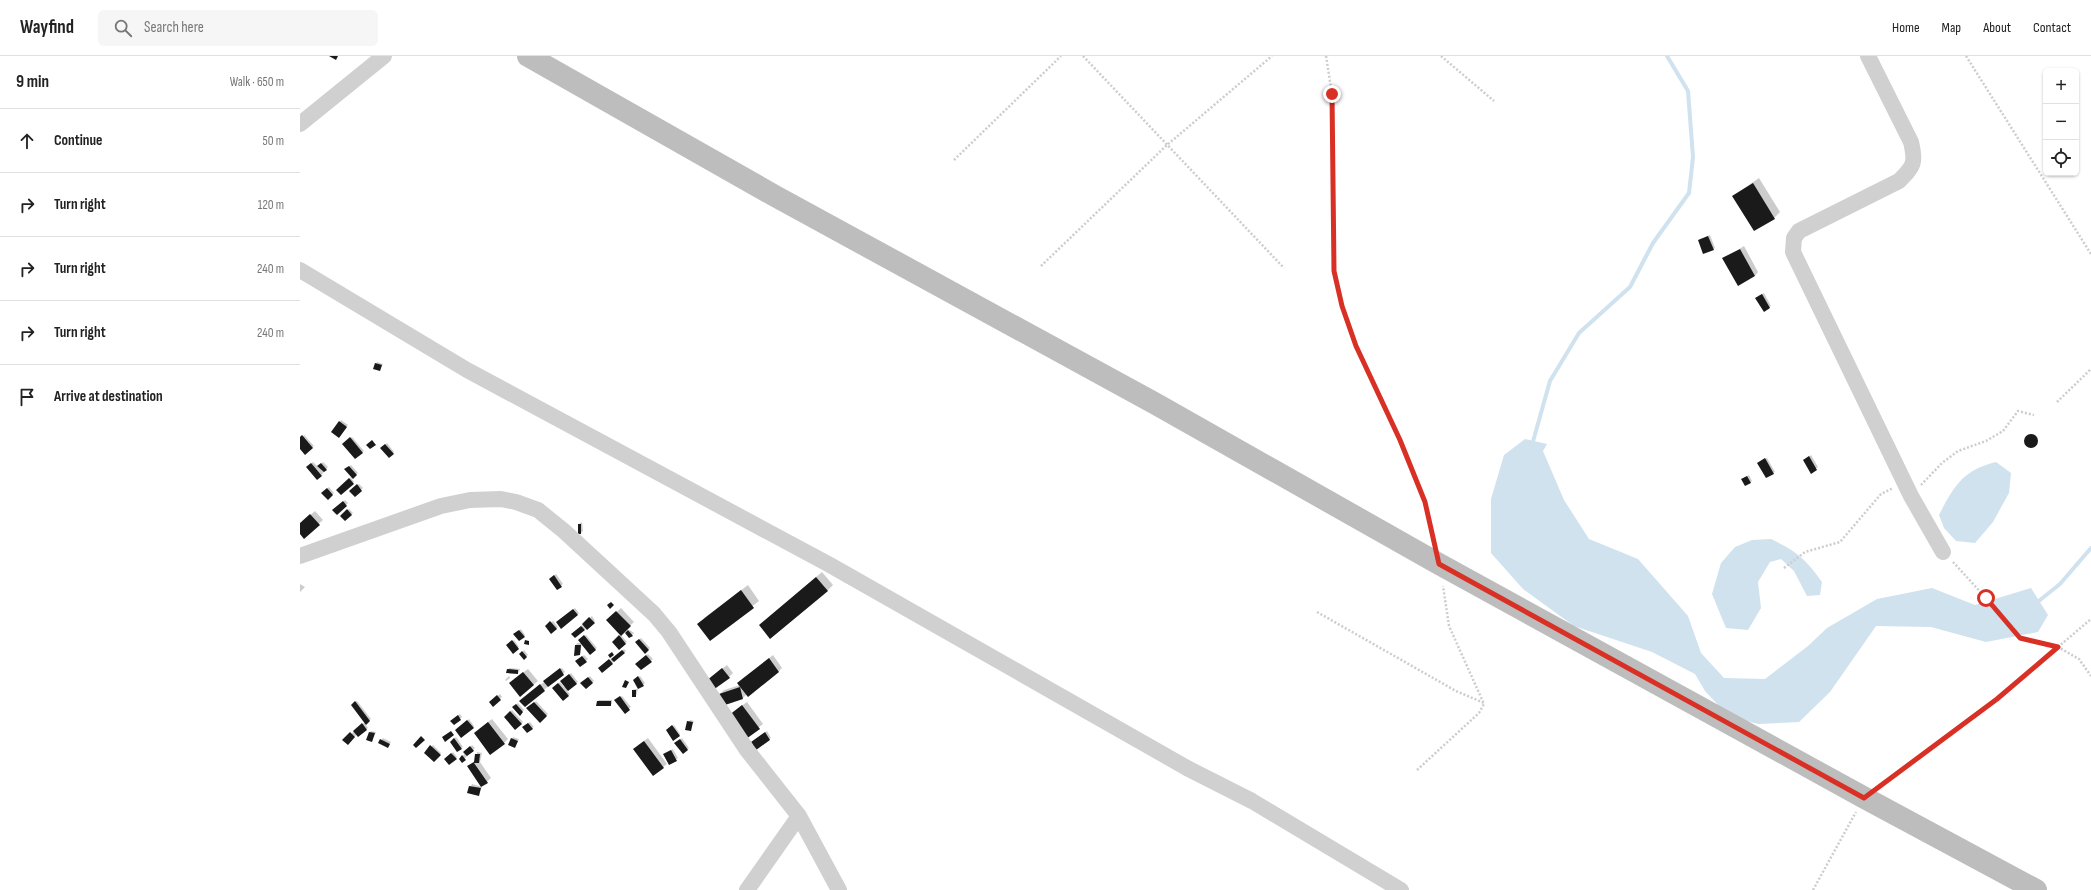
<!DOCTYPE html>
<html lang="en">
<head>
<meta charset="utf-8">
<style>
	body { margin:0; font-family:"Sofia Sans Condensed",sans-serif; background:#f6f6f6; color:#222 }
	.controls { position:absolute; right:12px; top:12px; display:grid; overflow:hidden; border-radius:6px; box-shadow:0 1px 3px #0004 }
	.controls button { width:36px; height:36px; display:grid; place-items:center; padding:0; border:0; border-bottom:1px solid #e0e0e0; background:#fff; color:#222; font:20px sans-serif }
	.stop { position:absolute; width:12px; height:12px; margin:-9px; border:3px solid #d93025; border-radius:50%; background:#fff }
	.stop.end { background:#d93025; border-color:#fff; box-shadow:0 1px 4px #0008 }
	.list { margin:0; padding:0; list-style:none }
	h2 { display:flex; justify-content:space-between; align-items:center; height:52px; margin:0; padding:0 16px; font-size:17px }
	h2 small { font-size:13px; font-weight:400; color:#767676 }
	.list li { display:grid; grid-template-columns:26px 1fr auto; gap:12px; align-items:center; box-sizing:border-box; height:64px; padding:0 16px; border-top:1px solid #e0e0e0 }
	.list b { display:block; font-size:15px; white-space:nowrap }
	.list em { font-size:13px; font-style:normal; color:#767676 }
	.icon { flex:none; width:22px; height:22px; fill:none; stroke:currentColor; stroke-width:2; stroke-linecap:round; stroke-linejoin:round }
	.map { position:relative; flex:none; width:1791px; height:834px; overflow:hidden }
	header { display:flex; align-items:center; gap:24px; box-sizing:border-box; height:56px; padding:0 20px; background:#fff; border-bottom:1px solid #e0e0e0 }
	header strong { font-size:19px }
	nav { display:flex; gap:22px; margin-inline-start:auto; font-size:14px }
	.search { width:280px; height:36px; background:#f6f6f6; display:flex; align-items:center; gap:10px; box-sizing:border-box; padding:0 14px; border-radius:6px; color:#767676; font-size:15px }
	main { display:flex }
	aside { flex:1; background:#fff }
	.map>svg:first-child { display:block }
</style>
</head>
<body>
<header>
<strong>Wayfind</strong>
<div class="search"><svg class="icon" aria-label="search" viewBox="0 0 24 24"><circle cx="10" cy="10" r="6"/><path d="M15 15l6 6"/></svg>Search here</div>
<nav><a>Home</a><a>Map</a><a>About</a><a>Contact</a></nav>
</header>
<main>
<aside>
<h2>9 min<small>Walk · 650 m</small></h2>
<ul class="list">
<li><svg class="icon" aria-label="ahead" viewBox="0 0 24 24"><path d="M12 20V5M6 11l6-6 6 6"/></svg><div><b>Continue</b></div><em>50 m</em></li>
<li><svg class="icon" aria-label="right" viewBox="0 0 24 24"><path d="M7 20v-9h11M14 6l5 5-5 5"/></svg><div><b>Turn right</b></div><em>120 m</em></li>
<li><svg class="icon" aria-label="right" viewBox="0 0 24 24"><path d="M7 20v-9h11M14 6l5 5-5 5"/></svg><div><b>Turn right</b></div><em>240 m</em></li>
<li><svg class="icon" aria-label="right" viewBox="0 0 24 24"><path d="M7 20v-9h11M14 6l5 5-5 5"/></svg><div><b>Turn right</b></div><em>240 m</em></li>
<li><svg class="icon" aria-label="arrive" viewBox="0 0 24 24"><path d="M6 21V4h12l-3 4 3 4H6"/></svg><div><b>Arrive at destination</b></div></li>
</ul>
</aside>
<div class="map">
<svg width="1791" height="834" viewBox="0 0 1791 834">
	<rect width="100%" height="100%" fill="#fff"/>
	<path fill="#cfe2ee" d="M1225,383L1247,388L1243,395L1264,444L1289,483L1338,503L1388,560L1401,597L1424,622L1465,623L1508,590L1527,572L1577,543L1632,532L1675,549L1731,532L1748,559L1738,576L1686,586L1631,571L1576,570L1530,636L1499,666L1459,668L1442,664L1422,653L1405,635L1395,618L1352,596L1274,570L1223,533L1191,497V443L1204,399Z
		M1696,406L1711,417L1709,437L1693,466L1675,487L1656,485L1644,472L1639,459C1654,430 1663,414 1696,406Z
		M1471,483C1496,495 1506,503 1522,526L1520,539L1507,540L1494,515L1481,503L1470,506L1458,526L1461,552L1448,574L1426,572L1412,538L1421,507L1435,491L1452,484Z"/>
	<path fill="#0003" d="M1459,122L1480,156L1474,162L1433,140Z
		M1410,179L1415,192L1413,193L1401,183Z
		M1444,190L1458,216L1455,220L1424,203Z
		M1464,237L1471,250L1464,255L1458,240Z
		M77,306L83,308L80,314L76,308Z
		M41,364L48,369L40,379V366Z
		M1726 384a6 6 0 1 1 12 0a6 6 0 1 1-12 0Z
		M4,379L14,390L5,397L0,391V382Z
		M52,381L64,395L55,402L44,388Z
		M87,387L94,396L89,401L81,392Z
		M1511,399L1518,411L1511,416L1506,403Z
		M1467,402L1475,416L1473,417L1460,406Z
		M13,406L18,411L23,406L28,411L18,423L7,411Z
		M51,409L58,417L51,422L54,426L41,438L37,434L52,420L46,413Z
		M1449,419L1452,425L1450,427L1444,422Z
		M59,428L63,432L55,440L50,435Z
		M29,431L34,437L28,443L23,437Z
		M45,444L48,447L37,458L34,454Z
		M49,453L53,457L45,464L41,460Z
		M15,455L23,464L4,481L0,476V468Z
		M282,466L283,475L281,477L279,468Z
		M522,516L533,529L527,535L460,569Z
		M256,518L263,528L257,533L252,521Z
		M0,528L5,531L0,536Z
		M448,529L459,545L410,584L404,562Z
		M275,552L279,557L277,559L259,565Z
		M321,552L334,566L321,578L308,564Z
		M292,560L295,565L287,572L272,578Z
		M253,565L258,571L256,573L246,570Z
		M221,573L225,579L220,584L215,578Z
		M330,574L334,577L330,581L326,577Z
		M286,579L297,592L290,597L280,584Z
		M321,579L327,586L319,593L313,586Z
		M341,582L350,592L345,596L336,586Z
		M214,584L219,591L213,596L207,589Z
		M277,587H282L280,598L276,589Z
		M324,593L326,595L302,616L300,612Z
		M224,594L228,599L224,602L221,598Z
		M348,598L353,603L341,613L337,608Z
		M284,599L288,603L280,610L278,604Z
		M473,599L482,612L479,615L448,640L447,638L443,642L423,648L420,638L424,634L440,629L442,623Z
		M427,609L433,617L429,621H411Z
		M209,612L220,613L219,616L218,617L208,614Z
		M262,612L265,616L244,634L225,641Z
		M228,613L238,625L221,639L214,623Z
		M271,617L278,626L267,635L270,638L263,644L253,632L260,626L264,631L266,630L263,623Z
		M209,620L210,622L206,625L205,624Z
		M290,620L294,625L286,632L282,627Z
		M340,620L345,627L343,629L335,623Z
		M335,633H338L336,640L333,634Z
		M200,638L202,641L193,649L191,646Z
		M322,640L331,651L325,656L317,643Z
		M299,644H312V648L310,649L298,645Z
		M57,645L71,663L65,668L68,672L59,680L57,678L48,687L44,684L65,666L53,647Z
		M236,645L248,658L240,666L228,652Z
		M447,646L463,668L446,681L433,656Z
		M218,647L224,654L220,658L213,651Z
		M212,654L223,666L215,672L205,661Z
		M160,658L162,661L154,668L153,663Z
		M169,663L174,670L162,681L156,674Z
		M192,663L208,683L204,687L179,673Z
		M390,664L394,665L390,674L388,666Z
		M230,666L234,671L232,672L225,669Z
		M374,669L380,678L379,680L368,673Z
		M71,675L76,676L72,685L70,676Z
		M467,675L471,682L456,692L454,684Z
		M156,681L163,691L161,692L152,684Z
		M213,681L219,683L215,691L212,683Z
		M83,682L91,686L89,689L80,686Z
		M348,682L367,708L363,711L338,689Z
		M382,682L389,692L383,697L376,687Z
		M133,689L141,697L134,705L125,697Z
		M172,689L175,692L162,705L160,703Z
		M373,693L378,702L370,708L366,697Z
		M153,696L157,701L149,708L145,703Z
		M177,696L182,697L180,706L191,722L182,730L168,710L176,704Z
		M172,728L182,731L178,738L168,736Z"/>
	<g fill="none" stroke-linecap="round" stroke-linejoin="round">
		<path stroke="#cfe2ee" stroke-width="4" d="M1232,389L1250,325L1279,277L1330,231L1353,187L1389,137L1393,101L1388,35L1367,0
			M1735,548L1760,528L1791,492"/>
	</g>
	<path fill="#1a1a1a" d="M29,0H38L36,4Z
		M1453,127L1475,163L1454,175L1432,140Z
		M1408,180L1414,194L1403,198L1398,184Z
		M1440,193L1455,220L1438,230L1422,202Z
		M1462,238L1470,252L1464,256L1455,242Z
		M75,307L82,309L80,315L73,313Z
		M39,365L47,371L39,382L31,376Z
		M1724 385a7 7 0 1 1 14 0a7 7 0 1 1-14 0Z
		M2,379L13,392L5,399L0,393V381Z
		M50,381L63,397L55,403L42,388Z
		M72,384L76,389L70,393L66,389Z
		M85,388L94,398L89,402L80,392Z
		M1509,400L1517,414L1511,418L1503,404Z
		M1465,402L1474,418L1466,422L1457,407Z
		M11,407L22,420L17,424L6,411Z
		M21,407L27,414L24,416L17,410Z
		M49,410L57,419L53,423L44,413Z
		M1447,420L1451,427L1445,430L1441,423Z
		M49,422L54,428L41,439L36,434Z
		M57,428L62,435L55,441L49,435Z
		M27,432L33,439L28,444L21,437Z
		M43,445L47,450L37,459L32,454Z
		M47,453L52,459L45,465L40,460Z
		M10,458L20,469L4,483L0,478V467Z
		M278,468H281V478H278Z
		M254,519L262,531L257,534L249,523Z
		M516,521L528,535L470,583L459,569Z
		M441,534L454,552L410,585L397,568Z
		M311,546L314,549L310,553L307,549Z
		M273,553L278,559L261,573L256,566Z
		M316,555L331,570L321,580L306,564Z
		M289,561L295,567L287,574L282,568Z
		M250,565L257,573L251,578L245,570Z
		M281,570L285,574L275,582L271,578Z
		M219,574L225,581L219,585L213,578Z
		M328,574L333,580L329,582L325,577Z
		M284,579L296,594L290,599L278,584Z
		M319,579L326,588L319,594L312,586Z
		M339,583L349,594L345,598L335,586Z
		M212,584L219,593L213,598L206,589Z
		M225,584L229,585V589L224,588Z
		M275,589H281L280,599L274,600Z
		M322,594L325,597L314,606L311,603Z
		M222,595L227,601L224,604L219,598Z
		M312,596L314,599L310,602L308,599Z
		M346,599L352,606L341,614L335,608Z
		M282,600L287,606L280,611L275,605Z
		M469,602L479,616L448,641L437,627Z
		M309,603L313,608L302,617L298,612Z
		M260,612L264,619L248,631L243,625Z
		M422,612L430,622L413,634L406,625Z
		M207,613L218,614V618L206,617Z
		M223,616L234,629L220,641L209,627Z
		M269,618L277,628L268,635L260,625Z
		M338,620L344,630L338,633L333,624Z
		M288,621L293,627L286,633L280,627Z
		M325,624L329,626L326,632L322,631Z
		M258,627L269,640L263,645L252,632Z
		M240,628L245,635L225,651L219,645Z
		M440,631L443,643L422,650L419,638Z
		M332,634H336V641H332Z
		M197,639L201,644L193,651L189,646Z
		M320,640L330,654L325,658L314,644Z
		M55,645L70,665L66,669L51,649Z
		M297,645H311V650H296Z
		M234,646L247,660L240,667L226,652Z
		M216,648L223,656L220,660L212,651Z
		M442,649L460,673L446,683L428,660Z
		M210,655L222,668L215,674L204,661Z
		M158,659L161,664L154,669L150,665Z
		M167,664L174,672L161,682L155,674Z
		M387,665L393,666L391,675L385,674Z
		M188,666L205,688L190,699L174,677Z
		M62,667L67,674L58,681L53,675Z
		M228,667L233,673L227,677L222,671Z
		M372,669L380,680L373,685L366,674Z
		M151,675L154,679L145,686L142,681Z
		M50,676L55,681L48,689L42,684Z
		M69,676L75,677L72,686L66,684Z
		M465,676L470,684L456,694L451,686Z
		M121,680L125,684L116,692L113,689Z
		M154,682L162,693L157,696L150,686Z
		M211,682L218,685L215,692L208,689Z
		M80,683L90,688L88,692L78,687Z
		M380,683L388,694L383,698L374,687Z
		M344,685L364,712L353,720L333,693Z
		M130,689L141,699L134,706L124,697Z
		M170,690L174,695L167,700L163,696Z
		M371,694L377,705L369,709L363,698Z
		M151,697L157,703L149,709L144,703Z
		M175,698H180L179,707H174L188,727L181,731L167,710L174,706Z
		M162,699L166,704L162,707L159,703Z
		M169,730L181,732L179,740L167,737Z"/>
	<g fill="none" stroke-linecap="round" stroke-linejoin="round">
		<path stroke="#cdcdcd" stroke-width="2.5" stroke-dasharray="2 2" stroke-linecap="butt" d="M783,0L984,212
			M1026,0L1032,38L1034,215L1042,250L1056,290L1100,384L1125,446L1134,486
			M1141,0L1194,45
			M1666,0L1791,198
			M654,104L761,0
			M741,210L867,89L972,0
			M1757,346L1791,313
			M1621,429L1642,407L1658,395L1686,385L1703,375L1718,355L1734,359
			M1653,506L1686,542L1719,582L1758,591L1779,603L1791,620
			M1484,512L1505,496L1540,486L1581,438L1593,432
			M1017,556L1156,635L1184,647
			M1117,714L1179,657L1184,648L1149,570L1143,530
			M1578,731L1697,643L1791,563
			M1513,834L1556,756"/>
		<path stroke="#d0d0d0" stroke-width="16" d="M1568,0L1611,86C1616,107 1614,110 1599,125L1499,175L1494,182L1493,196L1611,440L1643,496
			M0,68L84,0
			M0,214L167,314L530,509L887,712L952,745L1101,834
			M0,500L141,450L170,444L201,443L216,446L238,454L264,475L354,558L369,576L447,694L499,760L539,834
			M447,834L499,760"/>
		<path stroke="#bdbdbd" stroke-width="22" d="M228,0L475,140L856,348L1139,508L1563,741L1736,834"/>
	</g>
	<g fill="none" stroke-linecap="round" stroke-linejoin="round">
		<path stroke="#d93025" stroke-width="5" d="M1032,38L1034,215L1042,250L1056,290L1100,384L1125,446L1139,508L1564,742L1697,643L1758,591L1720,582L1686,542"/>
	</g>
</svg>
<div class="controls">
<button>+</button>
<button>−</button>
<button><svg class="icon" aria-label="locate" viewBox="0 0 24 24"><circle cx="12" cy="12" r="6"/><path d="M12 2v4M12 18v4M2 12h4M18 12h4"/></svg></button>
</div>
<div class="stop" style="left:1686px;top:542px"></div>
<div class="stop end" style="left:1032px;top:38px"></div>
</div>
</main>
</body>
</html>
